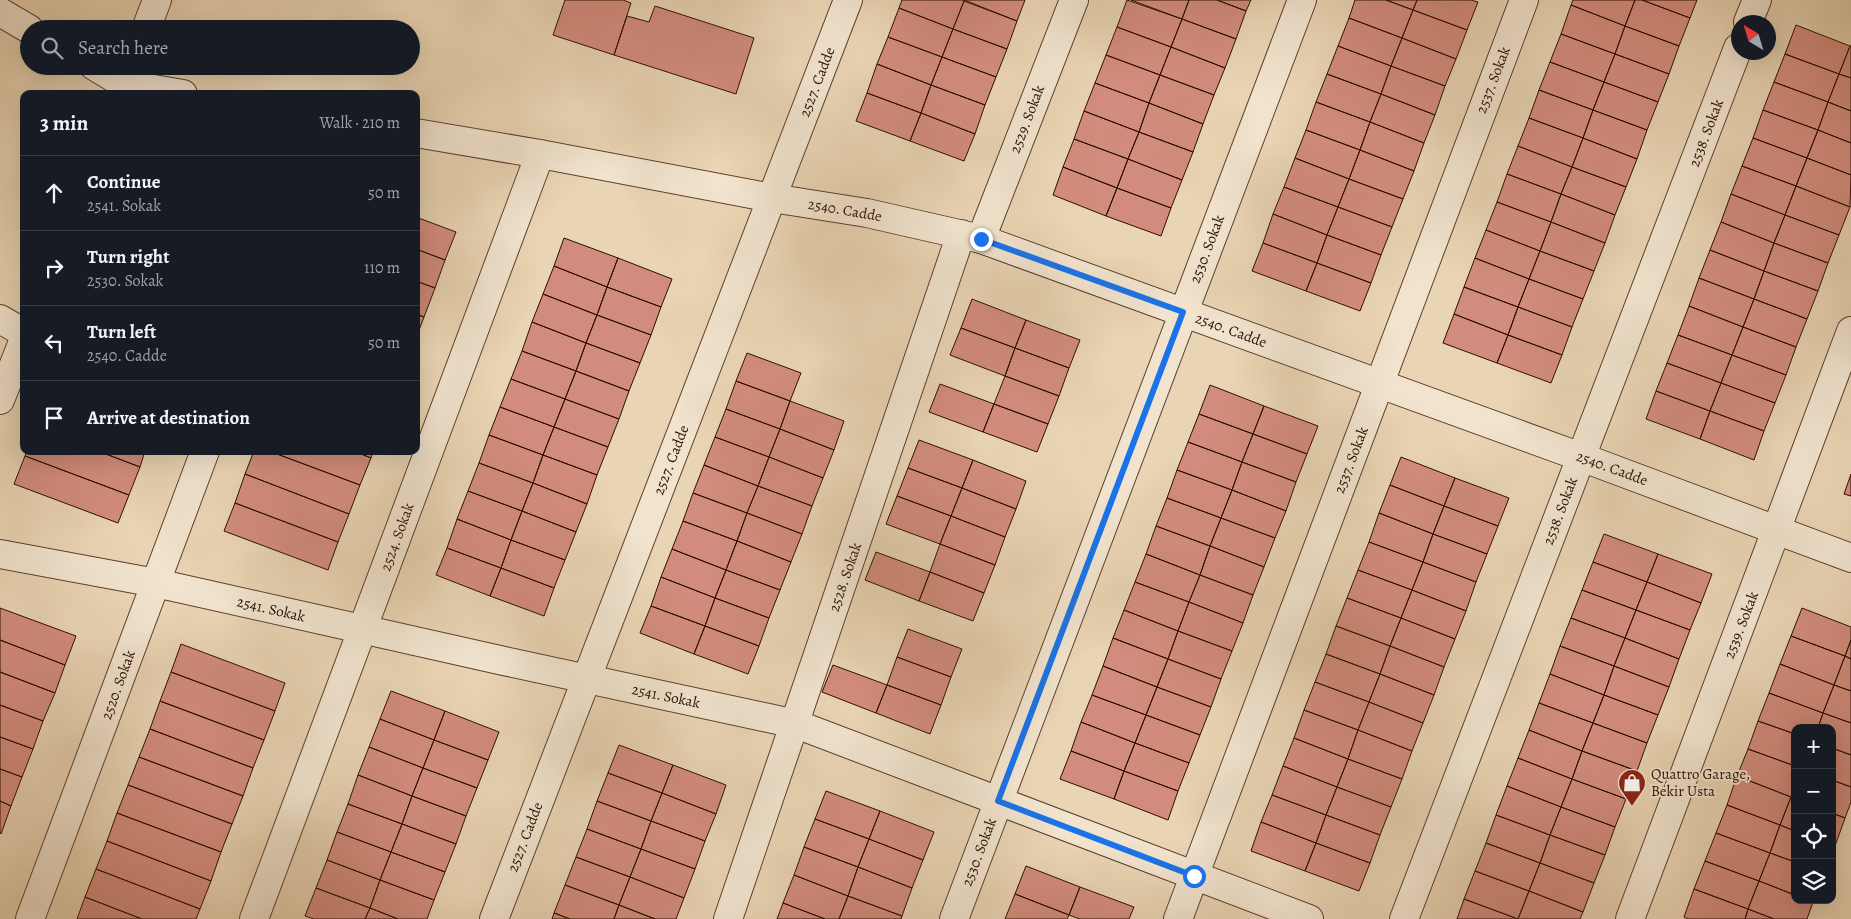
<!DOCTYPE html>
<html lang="en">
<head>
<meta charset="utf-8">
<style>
	body { margin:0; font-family:Alegreya,serif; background:#20242c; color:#f1f3f6 }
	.controls { position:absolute; right:15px; bottom:15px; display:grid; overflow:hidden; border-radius:10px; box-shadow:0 5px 20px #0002 }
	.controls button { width:45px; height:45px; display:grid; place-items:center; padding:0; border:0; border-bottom:1px solid #363941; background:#171b24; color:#f1f3f6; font:25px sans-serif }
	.compass { position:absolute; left:1731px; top:15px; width:45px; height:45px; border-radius:50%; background:#171b24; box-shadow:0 5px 20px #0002; rotate:322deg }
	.stop { position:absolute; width:15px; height:15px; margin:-11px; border:4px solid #1a73e8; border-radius:50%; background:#fff }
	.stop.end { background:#1a73e8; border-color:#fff; box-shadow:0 1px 5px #0008 }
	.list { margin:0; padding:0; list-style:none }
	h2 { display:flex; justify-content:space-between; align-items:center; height:65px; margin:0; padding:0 20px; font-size:21px }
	h2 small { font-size:16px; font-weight:400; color:#9ea1a6 }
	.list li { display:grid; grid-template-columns:32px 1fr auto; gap:15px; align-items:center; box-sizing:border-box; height:75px; padding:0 20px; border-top:1px solid #363941 }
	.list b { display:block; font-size:19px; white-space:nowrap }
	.list p { margin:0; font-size:16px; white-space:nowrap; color:#9ea1a6 }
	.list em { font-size:16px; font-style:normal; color:#9ea1a6 }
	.icon { flex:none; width:28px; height:28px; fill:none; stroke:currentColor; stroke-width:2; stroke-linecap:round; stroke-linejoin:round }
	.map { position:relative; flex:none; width:1851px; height:919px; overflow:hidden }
	.search { position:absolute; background:#171b24; box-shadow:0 5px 20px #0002; left:20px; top:20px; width:400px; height:55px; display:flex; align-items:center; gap:12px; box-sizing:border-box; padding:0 18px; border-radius:28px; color:#9ea1a6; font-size:19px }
	.panel { position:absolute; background:#171b24; box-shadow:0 5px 20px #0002; left:20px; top:90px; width:400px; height:365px; border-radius:10px }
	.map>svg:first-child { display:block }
</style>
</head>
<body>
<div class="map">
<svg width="1851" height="919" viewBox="0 0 1851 919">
	<rect width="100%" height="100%" fill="#e9d4b3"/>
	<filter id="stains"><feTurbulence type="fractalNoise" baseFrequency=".004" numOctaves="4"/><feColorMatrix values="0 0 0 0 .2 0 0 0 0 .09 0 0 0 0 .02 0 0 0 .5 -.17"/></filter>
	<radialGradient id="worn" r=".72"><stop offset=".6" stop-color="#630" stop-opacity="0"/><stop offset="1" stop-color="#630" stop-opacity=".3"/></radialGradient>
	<path fill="#d28c7d" stroke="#2d0e00" d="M565,0H623L631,3L614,55L553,35Z
		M902,0H962L964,1L953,29L899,8Z
		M964,0H1025L1017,21Z
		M1127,0L1182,19L1171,47L1117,27Z
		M1131,0H1189L1182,19Z
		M1189,0H1217L1246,11L1236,39L1182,19Z
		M1217,0H1251L1246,11Z
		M1355,0H1386L1413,10L1402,38L1349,18Z
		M1386,0H1417L1413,10Z
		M1417,0H1471L1478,2L1467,30L1413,10Z
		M1573,0H1635L1625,26L1571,5Z
		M1635,0H1642L1690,18L1679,46L1625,26Z
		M1642,0H1697L1690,18Z
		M964,1L1017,21L1007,49L953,29Z
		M1571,5L1625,26L1615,54L1561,34Z
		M655,6L754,38L736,94L614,55L627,16L649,22Z
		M899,8L953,29L942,57L888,37Z
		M1413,10L1467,30L1456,59L1402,38Z
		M1349,18L1402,38L1391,66L1338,46Z
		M1182,19L1236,39L1225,68L1171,47Z
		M1796,25L1850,46L1839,74L1785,54Z
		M1625,26L1679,46L1669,74L1615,54Z
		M1117,27L1171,47L1160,75L1106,55Z
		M953,29L1007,49L996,77L942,57Z
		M1561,34L1615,54L1604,82L1550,62Z
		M888,37L942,57L931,85L877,64Z
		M1402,38L1456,59L1445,86L1391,66Z
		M1338,46L1391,66L1381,94L1327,74Z
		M1850,46H1851V78L1839,74Z
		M1171,47L1225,68L1214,95L1160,75Z
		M1615,54L1669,74L1658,102L1604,82Z
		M1785,54L1839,74L1828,102L1774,82Z
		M1106,55L1160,75L1149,103L1095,83Z
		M942,57L996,77L985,105L931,85Z
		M1550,62L1604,82L1593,110L1539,90Z
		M877,64L931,85L921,113L867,93Z
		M1391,66L1445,86L1435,115L1381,94Z
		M1327,74L1381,94L1370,122L1316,102Z
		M1839,74L1851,78V111L1828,102Z
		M1160,75L1214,95L1203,124L1149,103Z
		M1604,82L1658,102L1647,130L1593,110Z
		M1774,82L1828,102L1818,130L1763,110Z
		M1095,83L1149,103L1139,132L1084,111Z
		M931,85L985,105L975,134L921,113Z
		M1539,90L1593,110L1583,138L1529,118Z
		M867,93L921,113L910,141L856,121Z
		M1381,94L1435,115L1424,143L1370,122Z
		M1316,102L1370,122L1360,150L1306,130Z
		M1828,102L1851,111V143L1818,130Z
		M1149,103L1203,124L1193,152L1139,132Z
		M1593,110L1647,130L1637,159L1583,138Z
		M1763,110L1818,130L1807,158L1753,138Z
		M1084,111L1139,132L1128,159L1074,139Z
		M921,113L975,134L964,161L910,141Z
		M1529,118L1583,138L1572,167L1518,146Z
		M1370,122L1424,143L1414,171L1360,150Z
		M1306,130L1360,150L1349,179L1295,158Z
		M1818,130L1851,143V175L1807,158Z
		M1139,132L1193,152L1182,180L1128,159Z
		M1583,138L1637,159L1626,187L1572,167Z
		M1753,138L1807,158L1796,186L1742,166Z
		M1074,139L1128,159L1117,188L1063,167Z
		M1518,146L1572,167L1561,194L1507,174Z
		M1360,150L1414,171L1403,199L1349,179Z
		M1295,158L1349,179L1338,207L1284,187Z
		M1807,158L1851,175L1850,207L1796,186Z
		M1128,159L1182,180L1171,208L1117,188Z
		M1742,166L1796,186L1785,215L1731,194Z
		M1063,167L1117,188L1106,216L1053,195Z
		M1572,167L1626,187L1615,215L1561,194Z
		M1507,174L1561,194L1551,222L1497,202Z
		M1349,179L1403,199L1392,227L1338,207Z
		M1796,186L1850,207L1839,235L1785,215Z
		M1284,187L1338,207L1327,235L1273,214Z
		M1117,188L1171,208L1161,236L1106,216Z
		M1561,194L1615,215L1605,243L1551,222Z
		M1731,194L1785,215L1774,243L1721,222Z
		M1497,202L1551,222L1540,251L1486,230Z
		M1338,207L1392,227L1381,255L1327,235Z
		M1273,214L1327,235L1317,263L1263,243Z
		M1785,215L1839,235L1828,263L1774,243Z
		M416,217L456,232L445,260L416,249Z
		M1551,222L1605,243L1594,271L1540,251Z
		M1721,222L1774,243L1764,271L1710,250Z
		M1486,230L1540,251L1529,279L1475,258Z
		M1327,235L1381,255L1371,283L1317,263Z
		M564,238L618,258L607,287L554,266Z
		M1263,243L1317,263L1306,291L1252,271Z
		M1774,243L1828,263L1818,291L1764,271Z
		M416,249L445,260L435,288L416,281Z
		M1710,250L1764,271L1754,299L1699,278Z
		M1540,251L1594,271L1583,299L1529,279Z
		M618,258L672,279L661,307L607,287Z
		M1475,258L1529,279L1518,307L1464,287Z
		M1317,263L1371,283L1360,311L1306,291Z
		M554,266L607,287L597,315L543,294Z
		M1764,271L1818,291L1807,319L1754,299Z
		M1699,278L1754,299L1743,327L1689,306Z
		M1529,279L1583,299L1572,327L1518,307Z
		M416,281L435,288L424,317L416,314Z
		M607,287L661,307L651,335L597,315Z
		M1464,287L1518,307L1508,335L1454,314Z
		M543,294L597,315L586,343L532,322Z
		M972,299L1026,320L1015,348L961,328Z
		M1754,299L1807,319L1796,347L1743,327Z
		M1689,306L1743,327L1732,355L1678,335Z
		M1518,307L1572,327L1562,355L1508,335Z
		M416,314L424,317L416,338Z
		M1454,314L1508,335L1497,363L1443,343Z
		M597,315L651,335L640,363L586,343Z
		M1026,320L1080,340L1069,368L1015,348Z
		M532,322L586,343L576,371L522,351Z
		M1743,327L1796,347L1786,375L1732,355Z
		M961,328L1015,348L1005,376L950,355Z
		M1508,335L1562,355L1551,383L1497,363Z
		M1678,335L1732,355L1721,383L1667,363Z
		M586,343L640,363L629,391L576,371Z
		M1015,348L1069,368L1059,396L1005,376Z
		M522,351L576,371L565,399L511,379Z
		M747,353L801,373L790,401L736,381Z
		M1732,355L1786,375L1775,403L1721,383Z
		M1667,363L1721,383L1710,411L1656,391Z
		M576,371L629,391L619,419L565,399Z
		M1005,376L1059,396L1048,424L994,404Z
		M511,379L565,399L554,427L500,407Z
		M736,381L790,401L780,429L726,409Z
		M1721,383L1775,403L1764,431L1710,411Z
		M940,384L994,404L983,432L929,412Z
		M1210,385L1264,406L1253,434L1199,414Z
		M1656,391L1710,411L1700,439L1646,419Z
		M565,399L619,419L608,447L554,427Z
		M790,401L844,421L834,450L780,429Z
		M994,404L1048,424L1037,452L983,432Z
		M1264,406L1318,426L1307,454L1253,434Z
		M500,407L554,427L543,455L489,435Z
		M726,409L780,429L769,457L715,437Z
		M1710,411L1764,431L1754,460L1700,439Z
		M1199,414L1253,434L1242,462L1188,442Z
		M554,427L608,447L597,475L543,455Z
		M780,429L834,450L823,478L769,457Z
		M1253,434L1307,454L1296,482L1242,462Z
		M489,435L543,455L533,483L479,463Z
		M715,437L769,457L758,486L704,465Z
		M919,440L973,460L962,488L908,468Z
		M1188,442L1242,462L1232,490L1177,470Z
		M27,451H98L140,467L129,495L25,456Z
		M98,451H145L140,467Z
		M254,451H269L360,485L349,514L245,474Z
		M269,451H354L371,458L360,485Z
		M354,451H373L371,458Z
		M543,455L597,475L587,504L533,483Z
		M25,456L129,495L118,523L14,484Z
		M769,457L823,478L812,506L758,486Z
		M1401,457L1455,478L1444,506L1390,485Z
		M973,460L1026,481L1016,509L962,488Z
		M1242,462L1296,482L1286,511L1232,490Z
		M479,463L533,483L522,511L468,491Z
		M704,465L758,486L747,513L693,493Z
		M908,468L962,488L951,516L897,496Z
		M1177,470L1232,490L1221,518L1167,498Z
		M245,474L349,514L338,542L235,503Z
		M1851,474V496L1844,494Z
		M1455,478L1509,498L1498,526L1444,506Z
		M533,483L587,504L576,532L522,511Z
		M1390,485L1444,506L1433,534L1379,513Z
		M758,486L812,506L802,534L747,513Z
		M962,488L1016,509L1005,537L951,516Z
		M1232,490L1286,511L1275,538L1221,518Z
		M468,491L522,511L511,540L457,519Z
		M693,493L747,513L737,541L683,521Z
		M897,496L951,516L940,544L886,524Z
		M1167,498L1221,518L1210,546L1156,526Z
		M235,503L338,542L328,570L224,531Z
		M1444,506L1498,526L1487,554L1433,534Z
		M522,511L576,532L565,560L511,540Z
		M747,513L802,534L791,562L737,541Z
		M1379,513L1433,534L1423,562L1369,542Z
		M951,516L1005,537L995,565L940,544Z
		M1221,518L1275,538L1264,567L1210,546Z
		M457,519L511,540L501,568L447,548Z
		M683,521L737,541L726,570L672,549Z
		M1156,526L1210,546L1200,575L1146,554Z
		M1433,534L1487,554L1476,582L1423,562Z
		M1604,534L1658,554L1647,582L1593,562Z
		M511,540L565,560L554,588L501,568Z
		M737,541L791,562L780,590L726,570Z
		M1369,542L1423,562L1412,590L1358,570Z
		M940,544L995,565L984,593L930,572Z
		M1210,546L1264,567L1253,595L1200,575Z
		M447,548L501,568L490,596L436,575Z
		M672,549L726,570L715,598L661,577Z
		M876,552L930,572L919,601L865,580Z
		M1146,554L1200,575L1189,602L1135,582Z
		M1658,554L1712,574L1701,603L1647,582Z
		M1423,562L1476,582L1466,611L1412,590Z
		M1593,562L1647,582L1636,610L1582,590Z
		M501,568L554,588L544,616L490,596Z
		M726,570L780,590L769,618L715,598Z
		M1358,570L1412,590L1401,618L1347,598Z
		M930,572L984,593L973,621L919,601Z
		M1200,575L1253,595L1243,623L1189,602Z
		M661,577L715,598L705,626L651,606Z
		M1135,582L1189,602L1178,631L1124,610Z
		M1647,582L1701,603L1690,630L1636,610Z
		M1412,590L1466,611L1455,639L1401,618Z
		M1582,590L1636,610L1625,638L1571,618Z
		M715,598L769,618L759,646L705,626Z
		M1347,598L1401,618L1390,646L1336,626Z
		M1189,602L1243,623L1232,651L1178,631Z
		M651,606L705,626L694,654L640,633Z
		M0,608L76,636L65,665L0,640Z
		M1802,608L1851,627V640L1845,656L1791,636Z
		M1124,610L1178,631L1168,659L1113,638Z
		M1636,610L1690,630L1679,659L1625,638Z
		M1401,618L1455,639L1444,667L1390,646Z
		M1571,618L1625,638L1614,666L1560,646Z
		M705,626L759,646L748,674L694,654Z
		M1336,626L1390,646L1380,674L1326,654Z
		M908,629L962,649L951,677L897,657Z
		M1178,631L1232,651L1221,679L1168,659Z
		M1791,636L1845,656L1834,685L1780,664Z
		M1113,638L1168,659L1157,687L1103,666Z
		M1625,638L1679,659L1669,687L1614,666Z
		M0,640L65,665L55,693L0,672Z
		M1851,640V659L1845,656Z
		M181,644L285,683L275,711L171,672Z
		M1390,646L1444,667L1434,695L1380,674Z
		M1560,646L1614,666L1604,695L1550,674Z
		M1326,654L1380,674L1369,702L1315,682Z
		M1845,656L1851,659V691L1834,685Z
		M897,657L951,677L941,705L887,685Z
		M1168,659L1221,679L1211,707L1157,687Z
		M1780,664L1834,685L1823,713L1769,693Z
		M833,665L887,685L876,713L822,692Z
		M1103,666L1157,687L1146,715L1092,695Z
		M1614,666L1669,687L1658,715L1604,695Z
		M0,672L55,693L43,721L0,705Z
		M171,672L275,711L264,740L160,701Z
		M1380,674L1434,695L1423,723L1369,702Z
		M1550,674L1604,695L1593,723L1539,703Z
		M1315,682L1369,702L1358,730L1304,710Z
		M887,685L941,705L930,734L876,713Z
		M1834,685L1851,691V723L1823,713Z
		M1157,687L1211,707L1200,735L1146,715Z
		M391,691L445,711L434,740L380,719Z
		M1769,693L1823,713L1818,728H1795V734L1758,721Z
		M1092,695L1146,715L1135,743L1081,722Z
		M1604,695L1658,715L1647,743L1593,723Z
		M160,701L264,740L253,768L150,729Z
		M1369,702L1423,723L1412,751L1358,730Z
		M1539,703L1593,723L1582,751L1529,730Z
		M0,705L43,721L33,749L0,737Z
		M1304,710L1358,730L1348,759L1294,738Z
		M445,711L499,732L488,760L434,740Z
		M1823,713L1851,723V755L1832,748V728H1818Z
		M1146,715L1200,735L1189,763L1135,743Z
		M380,719L434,740L423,768L369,747Z
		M1758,721L1795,734V766L1748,749Z
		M1081,722L1135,743L1124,771L1071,751Z
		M1593,723L1647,743L1637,771L1582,751Z
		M150,729L253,768L243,796L139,757Z
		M1358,730L1412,751L1402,779L1348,759Z
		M1529,730L1582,751L1572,779L1518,758Z
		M0,737L33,749L22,777L0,769Z
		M1294,738L1348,759L1337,787L1283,766Z
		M434,740L488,760L477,788L423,768Z
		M1135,743L1189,763L1178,791L1124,771Z
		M619,745L673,765L662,793L608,773Z
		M369,747L423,768L412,796L358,775Z
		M1832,748L1851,755V787L1832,780Z
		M1748,749L1795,766V788L1791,797L1737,776Z
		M1071,751L1124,771L1114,799L1060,779Z
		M1582,751L1637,771L1626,799L1572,779Z
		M139,757L243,796L232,824L128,785Z
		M1518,758L1572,779L1561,807L1507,786Z
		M1348,759L1402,779L1391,807L1337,787Z
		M673,765L726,785L716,814L662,793Z
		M1283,766L1337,787L1326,815L1272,795Z
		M423,768L477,788L466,816L412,796Z
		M0,769L22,777L11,806L0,801Z
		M1124,771L1178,791L1168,820L1114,799Z
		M608,773L662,793L651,821L597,801Z
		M358,775L412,796L402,824L348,804Z
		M1737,776L1791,797L1780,825L1727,805Z
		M1572,779L1626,799L1615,827L1561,807Z
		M1832,780L1851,787V802L1845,818L1832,813Z
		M128,785L232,824L221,852L117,813Z
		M1507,786L1561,807L1550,835L1496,815Z
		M1337,787L1391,807L1380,835L1326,815Z
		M826,791L880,811L869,839L815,819Z
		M662,793L716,814L705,841L651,821Z
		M1272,795L1326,815L1316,843L1261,822Z
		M412,796L466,816L456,844L402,824Z
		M1791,797L1795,799V831L1780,825Z
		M0,801L11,806L1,834L0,833Z
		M597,801L651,821L641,849L587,829Z
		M348,804L402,824L391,852L337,832Z
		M1727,805L1780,825L1770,853L1716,833Z
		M1561,807L1615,827L1605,855L1550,835Z
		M880,811L934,832L923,860L869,839Z
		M117,813L221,852L211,881L107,841Z
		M1832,813L1845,818L1835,846L1832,845Z
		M1326,815L1380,835L1370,863L1316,843Z
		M1496,815L1550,835L1540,863L1486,843Z
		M815,819L869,839L858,867L804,847Z
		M651,821L705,841L695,869L641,849Z
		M1261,822L1316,843L1305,871L1251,851Z
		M402,824L456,844L445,872L391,852Z
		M1780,825L1795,831V862L1770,853Z
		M587,829L641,849L630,877L576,857Z
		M337,832L391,852L380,880L327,860Z
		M1716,833L1770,853L1759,881L1705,861Z
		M1550,835L1605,855L1594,883L1540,863Z
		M869,839L923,860L912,888L858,867Z
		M107,841L211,881L200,909L96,869Z
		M1316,843L1370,863L1359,891L1305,871Z
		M1486,843L1540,863L1529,891L1475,871Z
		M804,847L858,867L848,896L794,875Z
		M641,849L695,869L684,898L630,877Z
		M391,852L445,872L434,900L380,880Z
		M1770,853L1795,862V895L1759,881Z
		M576,857L630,877L619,905L565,885Z
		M327,860L380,880L370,908L316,888Z
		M1705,861L1759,881L1748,909L1694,889Z
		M1540,863L1594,883L1583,912L1529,891Z
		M1026,866L1080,887L1069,915L1015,894Z
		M858,867L912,888L902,916L848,896Z
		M96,869L200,909L196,919H142L85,897Z
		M1475,871L1529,891L1518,919L1464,899Z
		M794,875L848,896L839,919H825L783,903Z
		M630,877L684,898L676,919H655L619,905Z
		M380,880L434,900L427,919H398L370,908Z
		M1759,881L1795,895V900L1813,902L1807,919H1774L1748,909Z
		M565,885L619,905L614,919H570L554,913Z
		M1080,887L1134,907L1129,919H1080L1069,915Z
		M316,888L370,908L365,919H314L305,916Z
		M1694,889L1748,909L1745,919H1688L1684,917Z
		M1529,891L1583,912L1580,919H1518Z
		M1015,894L1069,915L1067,919H1005Z
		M848,896L902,916L901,919H839Z
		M85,897L142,919H77Z
		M1464,899L1518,919H1457Z
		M783,903L825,919H777Z
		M619,905L655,919H614Z
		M370,908L398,919H365Z
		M1748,909L1774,919H1745Z
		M554,913L570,919H552Z"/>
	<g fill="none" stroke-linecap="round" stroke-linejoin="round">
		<defs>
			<path id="minor" d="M1748,22L1757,0
				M981,239L1074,0
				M0,319L24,333
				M0,554L156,583L504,661L796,724L1309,919
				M30,919L205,451
				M254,919L540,154
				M728,919L961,234
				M954,919L1302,0
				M1178,919L1524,0
				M1404,919L1738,48
				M1630,919L1851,331"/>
			<path id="tertiary" d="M0,12L29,29
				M146,29L157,0
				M94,66L124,84L183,94
				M416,133L540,154L772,198L867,213L981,239L1581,457L1851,558
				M0,400L24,339
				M494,919L848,0"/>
		</defs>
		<use href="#minor" stroke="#5c402d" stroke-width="30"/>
		<use href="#tertiary" stroke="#5c402d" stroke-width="30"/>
		<use href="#minor" stroke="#f1e3ce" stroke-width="28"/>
		<use href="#tertiary" stroke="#f1e3ce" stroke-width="28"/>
	</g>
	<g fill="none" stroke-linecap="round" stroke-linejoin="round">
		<path stroke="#1a73e8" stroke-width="6" d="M981,239L1183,312L998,801L1194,876"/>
	</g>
	<defs>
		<symbol id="shop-pin" viewBox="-11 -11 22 30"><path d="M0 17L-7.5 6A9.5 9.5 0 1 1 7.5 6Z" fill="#8f2418" stroke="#f1e3ce"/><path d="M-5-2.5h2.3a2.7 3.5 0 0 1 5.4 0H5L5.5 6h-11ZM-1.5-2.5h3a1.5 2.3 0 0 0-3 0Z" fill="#fff"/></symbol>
	</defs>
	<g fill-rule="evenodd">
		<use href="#shop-pin" x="1616" y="767" width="32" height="43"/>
	</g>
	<g text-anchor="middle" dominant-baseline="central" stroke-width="4" stroke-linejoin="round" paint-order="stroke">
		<g font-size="15" fill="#2d0e00" stroke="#f1e3ce">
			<text transform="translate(1493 80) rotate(-69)">2537. Sokak</text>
			<text transform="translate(817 82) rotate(-69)">2527. Cadde</text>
			<text transform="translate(1027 119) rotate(-69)">2529. Sokak</text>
			<text transform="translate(1706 133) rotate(-69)">2538. Sokak</text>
			<text transform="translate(845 210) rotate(10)">2540. Cadde</text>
			<text transform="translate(1207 249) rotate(-69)">2530. Sokak</text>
			<text transform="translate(1231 330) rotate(20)">2540. Cadde</text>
			<text transform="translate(671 460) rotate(-69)">2527. Cadde</text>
			<text transform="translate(1351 460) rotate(-69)">2537. Sokak</text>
			<text transform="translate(1612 468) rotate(20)">2540. Cadde</text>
			<text transform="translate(1560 511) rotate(-69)">2538. Sokak</text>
			<text transform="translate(397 537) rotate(-70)">2524. Sokak</text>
			<text transform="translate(845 577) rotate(-71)">2528. Sokak</text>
			<text transform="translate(271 609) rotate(13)">2541. Sokak</text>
			<text transform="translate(1741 625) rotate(-69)">2539. Sokak</text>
			<text transform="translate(118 685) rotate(-70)">2520. Sokak</text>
			<text transform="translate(666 696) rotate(12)">2541. Sokak</text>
			<text transform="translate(525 837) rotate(-69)">2527. Cadde</text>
			<text transform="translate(979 852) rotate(-69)">2530. Sokak</text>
		</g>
		<g font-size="15" fill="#2d0e00" stroke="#f1e3ce" text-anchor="start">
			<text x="1651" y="774">Quattro Garage,<tspan x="1651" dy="17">Bekir Usta</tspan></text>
		</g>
	</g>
	<rect width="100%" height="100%" filter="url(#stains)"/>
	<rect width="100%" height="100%" fill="url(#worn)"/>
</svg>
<div class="controls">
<button>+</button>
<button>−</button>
<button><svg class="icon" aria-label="locate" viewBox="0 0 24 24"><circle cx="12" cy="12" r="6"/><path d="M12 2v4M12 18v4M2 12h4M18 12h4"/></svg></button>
<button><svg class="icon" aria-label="layers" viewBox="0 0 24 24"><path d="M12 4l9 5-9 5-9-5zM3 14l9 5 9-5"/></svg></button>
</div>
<svg class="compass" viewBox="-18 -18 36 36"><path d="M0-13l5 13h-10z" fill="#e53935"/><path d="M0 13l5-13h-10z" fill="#9ea1a6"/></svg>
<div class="stop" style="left:1194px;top:876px"></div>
<div class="stop end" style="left:981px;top:239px"></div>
<div class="search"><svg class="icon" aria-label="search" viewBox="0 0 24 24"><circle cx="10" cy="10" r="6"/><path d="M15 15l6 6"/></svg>Search here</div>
<section class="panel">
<h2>3 min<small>Walk · 210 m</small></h2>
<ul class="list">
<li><svg class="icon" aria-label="ahead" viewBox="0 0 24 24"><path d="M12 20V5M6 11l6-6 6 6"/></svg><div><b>Continue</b><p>2541. Sokak</p></div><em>50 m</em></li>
<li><svg class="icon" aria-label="right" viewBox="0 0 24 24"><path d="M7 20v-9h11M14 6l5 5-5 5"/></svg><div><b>Turn right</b><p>2530. Sokak</p></div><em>110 m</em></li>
<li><svg class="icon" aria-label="left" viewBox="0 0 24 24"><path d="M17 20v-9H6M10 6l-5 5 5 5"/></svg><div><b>Turn left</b><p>2540. Cadde</p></div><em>50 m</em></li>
<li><svg class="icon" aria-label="arrive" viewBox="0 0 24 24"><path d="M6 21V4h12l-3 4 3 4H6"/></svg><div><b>Arrive at destination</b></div></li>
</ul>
</section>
</div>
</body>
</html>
